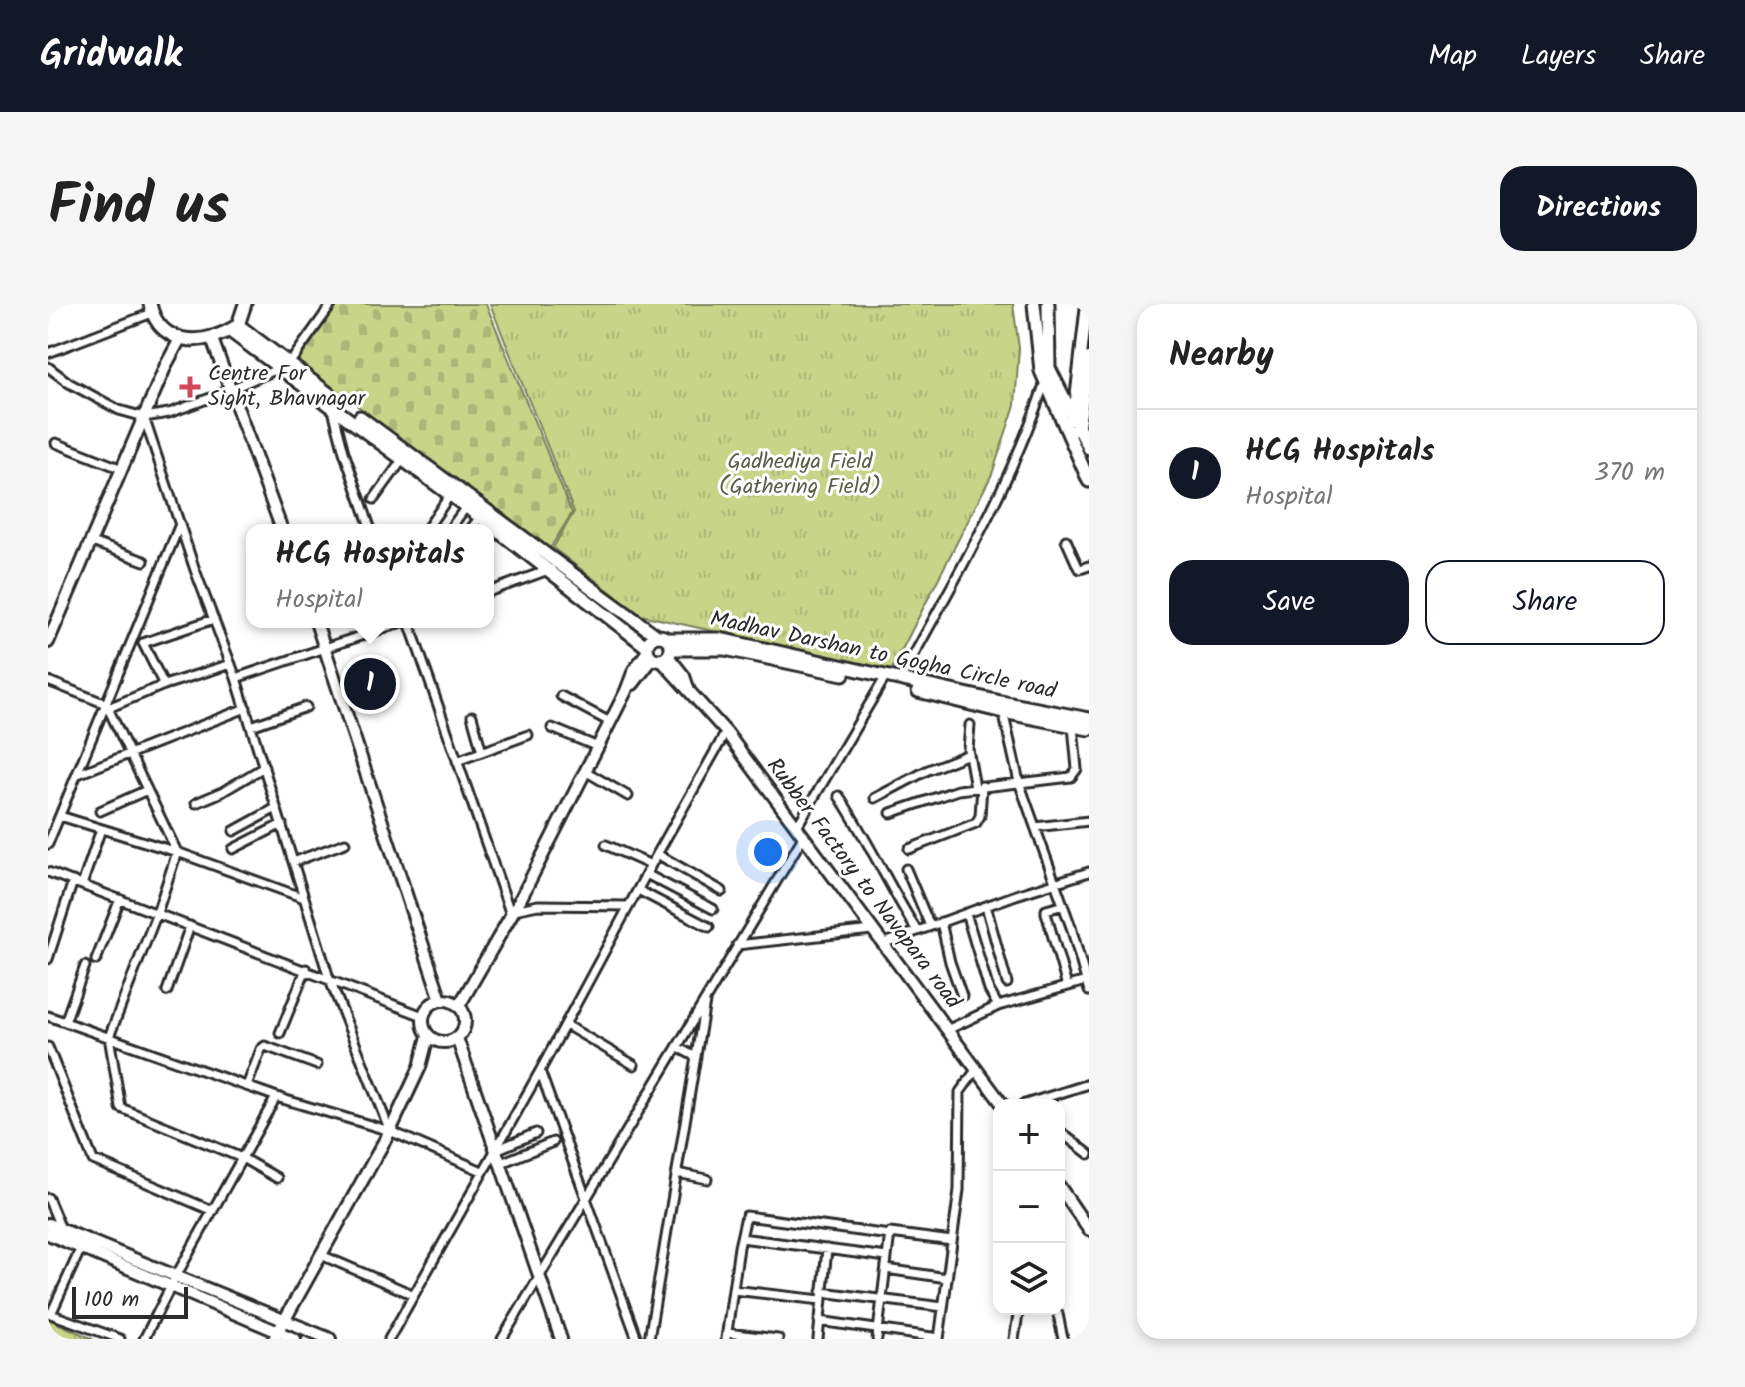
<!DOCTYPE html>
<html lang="en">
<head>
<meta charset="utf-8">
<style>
	body { margin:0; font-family:Kalam,sans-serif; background:#f6f6f6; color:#222 }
	.controls { position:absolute; right:24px; bottom:24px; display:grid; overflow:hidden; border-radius:16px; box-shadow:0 4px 12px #0003 }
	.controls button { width:72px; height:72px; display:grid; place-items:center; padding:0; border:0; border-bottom:2px solid #e0e0e0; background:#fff; color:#222; font:40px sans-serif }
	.scale { position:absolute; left:24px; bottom:20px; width:116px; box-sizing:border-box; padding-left:8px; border:4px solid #2b2b2b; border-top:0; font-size:22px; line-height:28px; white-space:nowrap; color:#2b2b2b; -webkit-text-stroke:6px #fff; paint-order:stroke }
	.you { position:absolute; left:720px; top:548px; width:28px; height:28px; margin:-20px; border:6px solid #fff; border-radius:50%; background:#1a73e8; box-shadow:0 0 0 12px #1a73e833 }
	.badge { display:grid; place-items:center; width:52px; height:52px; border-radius:50%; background:#111827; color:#fff; font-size:26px; font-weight:700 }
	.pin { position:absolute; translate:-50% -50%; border:4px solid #fff; box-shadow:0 2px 8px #0006 }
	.popup { position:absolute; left:198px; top:220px; width:248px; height:104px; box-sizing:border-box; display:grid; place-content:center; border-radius:16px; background:#fff; filter:drop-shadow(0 2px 6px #0005); font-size:26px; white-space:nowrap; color:#767676 }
	.popup b { font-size:30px; color:#222 }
	.popup::after { content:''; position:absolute; left:50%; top:100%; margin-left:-16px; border:16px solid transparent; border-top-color:#fff }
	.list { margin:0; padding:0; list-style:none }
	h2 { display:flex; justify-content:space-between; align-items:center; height:104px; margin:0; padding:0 32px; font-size:34px }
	h2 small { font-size:26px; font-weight:400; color:#767676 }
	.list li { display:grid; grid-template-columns:52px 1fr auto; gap:24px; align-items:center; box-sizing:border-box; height:128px; padding:0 32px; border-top:2px solid #e0e0e0 }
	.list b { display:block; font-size:30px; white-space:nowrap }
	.list p { margin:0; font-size:26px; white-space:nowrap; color:#767676 }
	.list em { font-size:26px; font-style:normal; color:#767676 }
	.actions { display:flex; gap:16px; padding:24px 32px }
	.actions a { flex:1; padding:18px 0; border:2px solid #111827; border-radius:24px; text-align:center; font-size:28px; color:#111827 }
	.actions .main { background:#111827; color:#fff }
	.icon { flex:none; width:44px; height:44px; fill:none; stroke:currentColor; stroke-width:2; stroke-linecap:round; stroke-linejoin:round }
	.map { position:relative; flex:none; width:1041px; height:1035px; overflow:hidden; border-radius:24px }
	header { display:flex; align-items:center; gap:48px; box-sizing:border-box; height:112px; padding:0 40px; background:#111827; color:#fff }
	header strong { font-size:38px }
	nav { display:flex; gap:44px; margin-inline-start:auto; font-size:28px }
	.intro { display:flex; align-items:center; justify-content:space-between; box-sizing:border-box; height:192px; padding:0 48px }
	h1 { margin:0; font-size:56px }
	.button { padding:20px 36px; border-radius:24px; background:#111827; color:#fff; font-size:28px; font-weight:700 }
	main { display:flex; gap:48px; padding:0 48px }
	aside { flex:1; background:#fff; border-radius:24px; box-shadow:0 4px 12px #0003 }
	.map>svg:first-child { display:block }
</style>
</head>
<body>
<header>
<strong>Gridwalk</strong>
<nav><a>Map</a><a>Layers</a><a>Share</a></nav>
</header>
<div class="intro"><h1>Find us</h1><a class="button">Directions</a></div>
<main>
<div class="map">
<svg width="1041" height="1035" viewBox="0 0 1041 1035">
	<defs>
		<pattern id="grass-tufts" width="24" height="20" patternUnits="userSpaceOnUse" patternTransform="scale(2)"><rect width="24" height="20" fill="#c8d488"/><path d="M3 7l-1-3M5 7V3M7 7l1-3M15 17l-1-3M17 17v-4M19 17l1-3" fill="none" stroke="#acb676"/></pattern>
		<pattern id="cemetery-stones" width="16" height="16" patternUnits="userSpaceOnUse" patternTransform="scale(2)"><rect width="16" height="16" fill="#c8d488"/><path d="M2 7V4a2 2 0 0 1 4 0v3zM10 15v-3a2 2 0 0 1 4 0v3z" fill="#acb676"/></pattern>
	</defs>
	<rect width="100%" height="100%" fill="#fff"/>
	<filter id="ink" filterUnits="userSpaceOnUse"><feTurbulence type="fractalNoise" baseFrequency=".0125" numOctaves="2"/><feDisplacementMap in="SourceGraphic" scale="16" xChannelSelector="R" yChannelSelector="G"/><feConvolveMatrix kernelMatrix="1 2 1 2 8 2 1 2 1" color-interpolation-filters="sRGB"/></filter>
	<g filter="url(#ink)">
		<path fill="url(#grass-tufts)" stroke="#7a805a" stroke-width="2" d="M442,0H965L971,44L967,101L944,170L843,367L593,311L505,244L526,208Z
			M0,1015L45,1035H0Z"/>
		<path fill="url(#cemetery-stones)" stroke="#7a805a" stroke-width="2" d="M290,0H438L524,209L501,246L250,57Z"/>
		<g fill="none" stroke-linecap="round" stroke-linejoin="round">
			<defs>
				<path id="street" d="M0,49L104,9
					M0,63L21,79L71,106L96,113L121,109L162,94L241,60L284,0
					M284,102L296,148L323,226
					M96,113L147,266L188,374L281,674L342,827
					M8,139L74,165
					M326,195L355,155
					M378,226L402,191
					M401,226L418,203
					M422,226L432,213
					M1018,236L1030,263L1032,265L1041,262
					M44,238L96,257
					M440,288L503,265
					M361,318L463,611
					M188,374L354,318
					M852,376C905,279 962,183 997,78
					M0,377L58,400L129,548L109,609L61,733L73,804L194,854L229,874
					M116,381L95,339L166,315
					M513,392L562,418
					M60,404L116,381L183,360
					M955,407L971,478L1023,623L1041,687
					M424,412L434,448
					M922,421L920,445L927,483
					M203,422L258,403
					M504,424L550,443
					M409,457L480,431
					M537,467L580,492
					M30,470L198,404
					M791,492C820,536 841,582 869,627
					M827,494L880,466L921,450
					M148,499L174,488L216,463
					M52,507L99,486
					M843,509L910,486L1023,473L1029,465L1025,422
					M12,512L129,548L256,594
					M987,523L1041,517
					M748,524L838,372
					M186,527L228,504
					M0,540L132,220
					M558,541L603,561
					M185,545L234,520
					M861,545L928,519L932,512L934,482
					M609,550L674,587
					M245,558L297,539
					M858,565L882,622
					M0,568L375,712
					M598,570L665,605
					M34,581L53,525
					M590,586L661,623
					M1016,601L998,606V609L1019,682
					M938,602L959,679
					M466,606L490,601L581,602
					M918,609L941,686L950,702L1038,677
					M893,618L902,658L914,692
					M834,640L968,591L1041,568
					M689,641L824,626
					M0,655L25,577
					M48,656L72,595
					M119,687L142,622
					M0,712L232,794
					M17,718L37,662
					M518,721L586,761
					M899,726L950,702
					M232,729L258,665
					M0,743L45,856L165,907
					M629,743L648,753
					M492,767L603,561L678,428
					M199,782L213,745L217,742L269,761
					M974,801L1041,780
					M1011,827L1041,850
					M448,846L488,829
					M453,859L505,838
					M629,869L659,875
					M0,894L13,925
					M693,934L839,953
					M273,951L366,991
					M838,965L899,974
					M685,986L773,996
					M774,988L895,1003
					M0,1009L72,1035
					M3,1010L33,944
					M1010,1010L1015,1035
					M771,1017L891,1034
					M679,1029L730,1035
					M96,1035L127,974L228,793L342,827L434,867
					M341,1035L492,767L589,1035
					M454,1035L755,533
					M601,1035L657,698
					M678,1035L691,943L698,912L842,931
					M770,1035L779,945
					M829,1035L842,929L904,937
					M891,1035L911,886L912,788L928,766
					M966,1035L971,1005"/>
				<path id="secondary" d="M164,35L234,226
					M1016,120L1026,113L1039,0
					M1021,130L1031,122L1041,54
					M268,318L393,696
					M0,338L118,61L132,35
					M620,352L636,372L640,384
					M613,356L678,428L955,801
					M585,380L605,354
					M375 717a21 21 0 1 1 42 0a21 21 0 1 1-42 0Z
					M411,702L473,594L578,387L586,366L600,347
					M409,734L513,1035
					M1011,882L1041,926
					M0,920L282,1035
					M0,930L247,1035
					M226,1035L342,827L372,763L380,732"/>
				<path id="primary" d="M102,0C112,45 159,42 190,21L197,0
					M986,0L993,67L1041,177
					M1000,0L1001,64L1041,144
					M190,21L285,93
					M182,27L432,213L599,343
					M312,113L609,332
					M599 344a12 12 0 1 1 24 0a12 12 0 1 1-24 0Z
					M620,335H672L953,398L1041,415
					M623,345H677L795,370
					M870,387L955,408L1041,425"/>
			</defs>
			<use href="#street" stroke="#2b2b2b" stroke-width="13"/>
			<use href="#secondary" stroke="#2b2b2b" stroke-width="16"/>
			<use href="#primary" stroke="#2b2b2b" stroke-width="17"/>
			<use href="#street" stroke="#fff" stroke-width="7"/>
			<use href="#secondary" stroke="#fff" stroke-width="10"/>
			<use href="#primary" stroke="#fff" stroke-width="11"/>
		</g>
	</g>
	<path fill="#d1495b" stroke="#fff" stroke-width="3" d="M138 71h8v8h8v8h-8v8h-8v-8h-8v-8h8z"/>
	<g text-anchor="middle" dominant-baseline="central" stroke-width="6" stroke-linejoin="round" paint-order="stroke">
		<g font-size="22" fill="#2b2b2b" stroke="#fff" text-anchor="start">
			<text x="160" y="70">Centre For<tspan x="160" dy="25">Sight, Bhavnagar</tspan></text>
		</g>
		<g font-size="22" fill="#5a5e47" stroke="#fff">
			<text x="752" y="158">Gadhediya Field<tspan x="752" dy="25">(Gathering Field)</tspan></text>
		</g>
		<g font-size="22" fill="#2b2b2b" stroke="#fff">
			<text transform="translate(835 352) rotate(12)">Madhav Darshan to Gogha Circle road</text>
			<text transform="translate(815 580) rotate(53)">Rubber Factory to Navapara road</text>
		</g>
	</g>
</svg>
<div class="controls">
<button>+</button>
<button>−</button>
<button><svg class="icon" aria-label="layers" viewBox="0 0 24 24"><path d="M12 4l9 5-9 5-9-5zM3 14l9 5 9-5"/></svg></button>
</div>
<div class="scale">100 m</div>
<div class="you"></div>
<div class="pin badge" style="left:322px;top:380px">1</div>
<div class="popup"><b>HCG Hospitals</b>Hospital</div>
</div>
<aside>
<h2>Nearby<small></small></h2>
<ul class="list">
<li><span class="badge">1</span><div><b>HCG Hospitals</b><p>Hospital</p></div><em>370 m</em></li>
</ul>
<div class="actions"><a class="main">Save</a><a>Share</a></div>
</aside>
</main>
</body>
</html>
